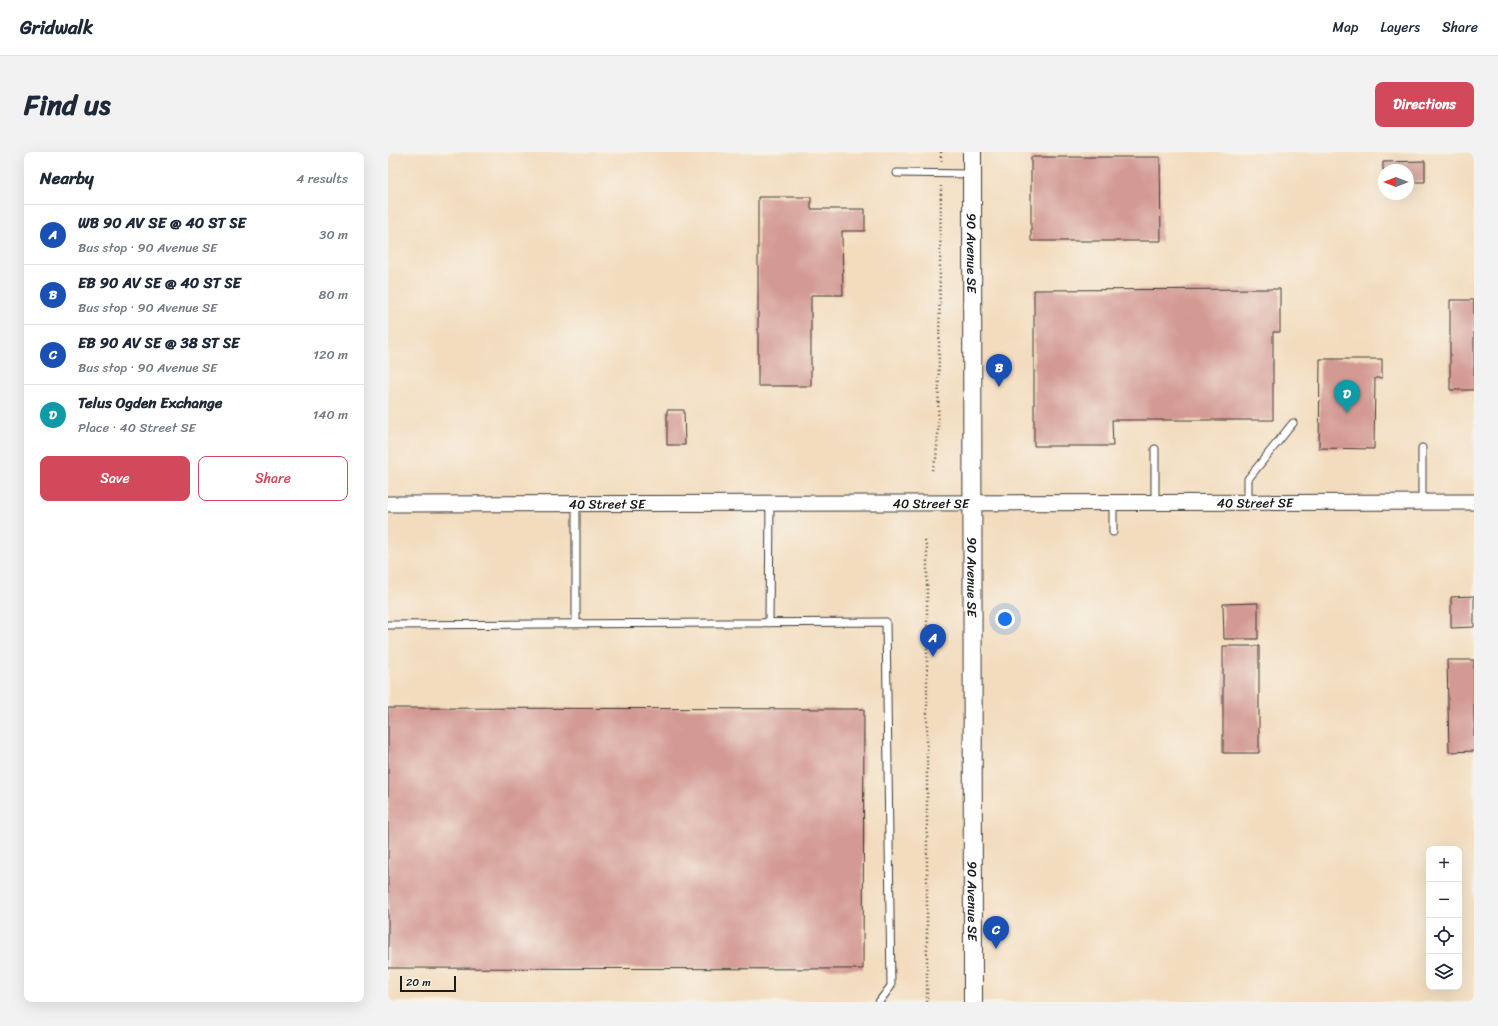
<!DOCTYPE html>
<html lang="en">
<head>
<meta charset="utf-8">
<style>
	body { margin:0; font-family:Sriracha,sans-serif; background:#f2f2f3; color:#1f2937 }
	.controls { position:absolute; right:12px; bottom:12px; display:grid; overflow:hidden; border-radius:8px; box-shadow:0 4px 16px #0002 }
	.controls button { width:36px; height:36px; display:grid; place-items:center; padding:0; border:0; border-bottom:1px solid #e0e1e3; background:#fff; color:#1f2937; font:20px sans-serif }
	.compass { position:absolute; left:990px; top:12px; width:36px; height:36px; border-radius:50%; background:#fff; box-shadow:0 4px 16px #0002; rotate:270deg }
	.scale { position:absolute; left:12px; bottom:10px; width:56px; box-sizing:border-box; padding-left:4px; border:2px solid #1c1c1c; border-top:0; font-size:11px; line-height:14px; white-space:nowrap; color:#1c1c1c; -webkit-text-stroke:3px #f7f3e8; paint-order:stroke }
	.you { position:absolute; left:617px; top:467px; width:14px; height:14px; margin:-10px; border:3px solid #fff; border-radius:50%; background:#1a73e8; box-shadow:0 0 0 6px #1a73e833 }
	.badge { display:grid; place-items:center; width:26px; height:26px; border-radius:50%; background:#d1495b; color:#fff; font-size:13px; font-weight:700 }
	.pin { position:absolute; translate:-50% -33px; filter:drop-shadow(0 1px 2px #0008) }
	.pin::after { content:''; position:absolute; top:21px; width:14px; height:12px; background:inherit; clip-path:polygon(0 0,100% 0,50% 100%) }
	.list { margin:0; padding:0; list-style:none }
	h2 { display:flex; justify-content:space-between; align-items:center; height:52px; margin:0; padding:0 16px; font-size:17px }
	h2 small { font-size:13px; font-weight:400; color:#747a83 }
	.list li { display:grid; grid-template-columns:26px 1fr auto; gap:12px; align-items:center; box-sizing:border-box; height:60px; padding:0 16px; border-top:1px solid #e0e1e3 }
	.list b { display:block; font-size:15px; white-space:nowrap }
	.list p { margin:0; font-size:13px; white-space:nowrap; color:#747a83 }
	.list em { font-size:13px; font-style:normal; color:#747a83 }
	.actions { display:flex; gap:8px; padding:12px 16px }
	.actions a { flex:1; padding:9px 0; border:1px solid #d1495b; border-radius:8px; text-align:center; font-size:14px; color:#d1495b }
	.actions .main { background:#d1495b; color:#fff }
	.icon { flex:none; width:22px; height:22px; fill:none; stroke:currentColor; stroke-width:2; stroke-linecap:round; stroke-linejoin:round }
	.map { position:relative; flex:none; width:1086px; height:850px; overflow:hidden; border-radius:8px }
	header { display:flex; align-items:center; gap:24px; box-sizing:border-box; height:56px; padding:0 20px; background:#fff; border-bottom:1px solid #e0e1e3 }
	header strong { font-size:19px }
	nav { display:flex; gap:22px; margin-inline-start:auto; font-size:14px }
	.intro { display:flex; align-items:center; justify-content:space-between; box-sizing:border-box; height:96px; padding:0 24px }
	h1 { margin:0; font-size:28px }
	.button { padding:10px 18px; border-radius:8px; background:#d1495b; color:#fff; font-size:14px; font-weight:700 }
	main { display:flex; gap:24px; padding:0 24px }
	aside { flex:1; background:#fff; border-radius:8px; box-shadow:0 4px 16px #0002 }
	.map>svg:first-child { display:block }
</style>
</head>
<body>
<header>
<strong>Gridwalk</strong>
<nav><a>Map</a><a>Layers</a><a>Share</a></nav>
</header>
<div class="intro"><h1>Find us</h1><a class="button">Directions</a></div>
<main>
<aside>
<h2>Nearby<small>4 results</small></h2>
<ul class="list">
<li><span class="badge" style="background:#1a4fb4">A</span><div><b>WB 90 AV SE @ 40 ST SE</b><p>Bus stop · 90 Avenue SE</p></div><em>30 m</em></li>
<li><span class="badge" style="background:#1a4fb4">B</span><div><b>EB 90 AV SE @ 40 ST SE</b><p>Bus stop · 90 Avenue SE</p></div><em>80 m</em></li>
<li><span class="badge" style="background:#1a4fb4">C</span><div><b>EB 90 AV SE @ 38 ST SE</b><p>Bus stop · 90 Avenue SE</p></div><em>120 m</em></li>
<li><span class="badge" style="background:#0f9aa8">D</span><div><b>Telus Ogden Exchange</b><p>Place · 40 Street SE</p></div><em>140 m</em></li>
</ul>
<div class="actions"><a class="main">Save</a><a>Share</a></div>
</aside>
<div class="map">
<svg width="1086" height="850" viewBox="0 0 1086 850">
	<rect width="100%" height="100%" fill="#f7f3e8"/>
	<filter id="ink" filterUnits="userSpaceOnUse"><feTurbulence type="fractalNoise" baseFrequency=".025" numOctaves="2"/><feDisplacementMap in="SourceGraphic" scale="8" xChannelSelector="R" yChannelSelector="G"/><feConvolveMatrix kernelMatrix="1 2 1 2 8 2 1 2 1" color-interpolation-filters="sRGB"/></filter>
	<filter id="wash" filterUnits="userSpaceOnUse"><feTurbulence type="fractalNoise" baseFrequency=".012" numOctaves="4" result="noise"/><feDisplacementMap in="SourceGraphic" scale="16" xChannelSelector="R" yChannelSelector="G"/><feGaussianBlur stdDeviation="0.9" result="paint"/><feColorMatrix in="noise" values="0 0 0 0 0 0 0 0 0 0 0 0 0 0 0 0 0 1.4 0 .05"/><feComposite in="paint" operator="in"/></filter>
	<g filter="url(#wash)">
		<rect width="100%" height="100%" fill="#f3dcbe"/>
		<g id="blocks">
			<path fill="#d39a93" d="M643,5H772L773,89H643Z
				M1037,9V30H1020V18H995V10Z
				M370,45H423V57H477V79H454L455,143H423V234H370Z
				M892,137V180H885V268H724L725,294H646V138Z
				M1062,148H1086V238H1062Z
				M932,207H994V226H987L986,297L931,296Z
				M279,258H296L297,293H279Z
				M1086,444V475L1063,476V445Z
				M870,451V487H836L835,452Z
				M835,494H871V601H835Z
				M1059,508H1086V599L1061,600Z
				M0,556L476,557L475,817L0,816Z"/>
		</g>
	</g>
	<g filter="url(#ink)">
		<use href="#blocks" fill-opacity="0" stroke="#3c3934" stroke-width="1"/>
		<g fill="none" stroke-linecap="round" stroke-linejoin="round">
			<defs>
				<path id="service" d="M509,21L584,22
					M1034,350V296
					M725,351V380
					M767,351V297
					M860,351V327L905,271
					M188,352V472
					M381,471L382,351
					M0,473L498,470L503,834L491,850"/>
				<g id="minor">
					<path id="s1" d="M0,352L1086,350"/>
				</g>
				<g id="tertiary">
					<path id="s2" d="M584,0L585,850"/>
				</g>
			</defs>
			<use href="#service" stroke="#3c3934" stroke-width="9"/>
			<use href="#minor" stroke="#3c3934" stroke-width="17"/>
			<use href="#tertiary" stroke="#3c3934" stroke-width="20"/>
			<path stroke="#3c3934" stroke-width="2.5" stroke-dasharray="1 3" stroke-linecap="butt" d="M553,0V9
				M544,318L548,306L550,283L553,34
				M537,389L539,398V850"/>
			<use href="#service" stroke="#fff" stroke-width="7"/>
			<use href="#minor" stroke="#fff" stroke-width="15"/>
			<use href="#tertiary" stroke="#fff" stroke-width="18"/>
		</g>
	</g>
	<g text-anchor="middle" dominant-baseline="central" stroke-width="3" stroke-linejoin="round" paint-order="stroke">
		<g font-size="13" fill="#1c1c1c" stroke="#f7f3e8">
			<text stroke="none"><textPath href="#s2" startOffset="101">90 Avenue SE</textPath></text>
			<text stroke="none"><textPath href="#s1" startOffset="543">40 Street SE</textPath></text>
			<text stroke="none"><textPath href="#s1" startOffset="867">40 Street SE</textPath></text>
			<text stroke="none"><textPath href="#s1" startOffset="219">40 Street SE</textPath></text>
			<text stroke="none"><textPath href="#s2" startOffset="425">90 Avenue SE</textPath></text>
			<text stroke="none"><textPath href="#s2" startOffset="749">90 Avenue SE</textPath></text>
		</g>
	</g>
</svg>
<div class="controls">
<button>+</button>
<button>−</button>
<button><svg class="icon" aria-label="locate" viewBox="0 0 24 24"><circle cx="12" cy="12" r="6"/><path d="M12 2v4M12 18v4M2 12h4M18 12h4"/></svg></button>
<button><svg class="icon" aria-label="layers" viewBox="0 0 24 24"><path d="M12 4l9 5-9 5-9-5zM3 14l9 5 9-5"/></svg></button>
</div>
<svg class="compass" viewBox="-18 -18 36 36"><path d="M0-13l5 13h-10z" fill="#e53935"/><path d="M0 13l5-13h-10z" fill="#747a83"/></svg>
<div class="scale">20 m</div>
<div class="you"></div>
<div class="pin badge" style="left:545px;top:505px;background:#1a4fb4">A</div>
<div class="pin badge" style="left:611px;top:235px;background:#1a4fb4">B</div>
<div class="pin badge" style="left:608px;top:797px;background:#1a4fb4">C</div>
<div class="pin badge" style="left:959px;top:261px;background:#0f9aa8">D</div>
</div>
</main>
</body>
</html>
